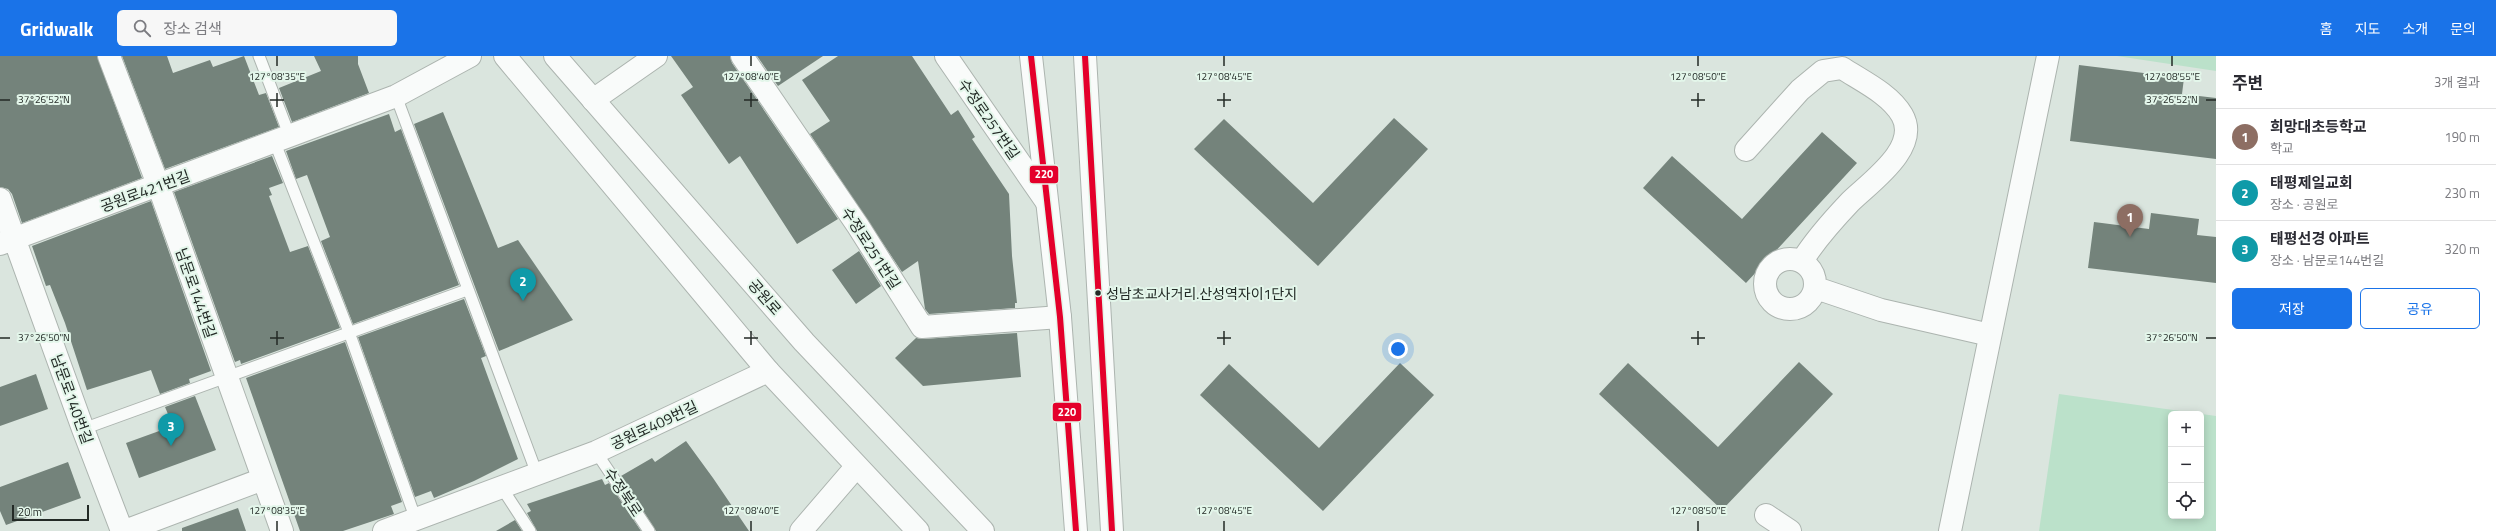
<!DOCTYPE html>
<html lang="ko">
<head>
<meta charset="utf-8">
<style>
	body { margin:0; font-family:"Titillium Web","Noto Sans KR",sans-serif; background:#f7f7f7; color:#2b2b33 }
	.controls { position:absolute; right:12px; bottom:12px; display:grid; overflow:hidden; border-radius:6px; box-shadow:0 2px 10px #0003 }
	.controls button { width:36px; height:36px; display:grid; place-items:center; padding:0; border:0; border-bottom:1px solid #e1e1e2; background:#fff; color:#2b2b33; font:20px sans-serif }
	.scale { position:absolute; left:12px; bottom:10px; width:77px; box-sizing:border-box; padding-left:4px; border:2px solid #232a26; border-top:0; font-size:11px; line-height:14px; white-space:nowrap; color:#232a26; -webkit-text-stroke:3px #e3f6ea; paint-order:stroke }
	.you { position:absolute; left:1398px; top:293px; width:14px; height:14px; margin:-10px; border:3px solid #fff; border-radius:50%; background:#1a73e8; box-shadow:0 0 0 6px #1a73e833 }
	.badge { display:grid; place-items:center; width:26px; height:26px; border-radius:50%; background:#1a73e8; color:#fff; font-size:13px; font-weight:700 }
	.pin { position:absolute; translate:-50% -33px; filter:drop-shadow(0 1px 2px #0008) }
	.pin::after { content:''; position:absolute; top:21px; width:14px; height:12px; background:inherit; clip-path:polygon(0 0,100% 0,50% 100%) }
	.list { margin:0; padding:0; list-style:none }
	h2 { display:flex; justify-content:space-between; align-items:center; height:52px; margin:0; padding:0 16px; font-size:17px }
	h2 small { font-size:13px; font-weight:400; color:#7c7c81 }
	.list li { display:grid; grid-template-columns:26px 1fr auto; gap:12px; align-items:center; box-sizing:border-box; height:56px; padding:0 16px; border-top:1px solid #e1e1e2 }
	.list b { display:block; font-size:15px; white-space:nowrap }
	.list p { margin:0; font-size:13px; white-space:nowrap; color:#7c7c81 }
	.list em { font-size:13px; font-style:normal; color:#7c7c81 }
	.actions { display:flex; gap:8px; padding:12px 16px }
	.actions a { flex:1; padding:9px 0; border:1px solid #1a73e8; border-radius:6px; text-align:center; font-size:14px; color:#1a73e8 }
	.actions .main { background:#1a73e8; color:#fff }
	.icon { flex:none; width:22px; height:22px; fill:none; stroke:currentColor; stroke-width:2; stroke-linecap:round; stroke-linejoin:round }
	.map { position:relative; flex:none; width:2216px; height:475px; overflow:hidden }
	header { display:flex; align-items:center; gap:24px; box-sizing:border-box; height:56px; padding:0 20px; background:#1a73e8; color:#fff }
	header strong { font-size:19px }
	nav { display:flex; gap:22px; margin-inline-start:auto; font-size:14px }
	.search { width:280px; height:36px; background:#f7f7f7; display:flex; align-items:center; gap:10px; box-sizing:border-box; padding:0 14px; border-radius:6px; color:#7c7c81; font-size:15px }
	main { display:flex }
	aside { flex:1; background:#fff }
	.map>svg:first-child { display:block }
</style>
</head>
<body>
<header>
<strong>Gridwalk</strong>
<div class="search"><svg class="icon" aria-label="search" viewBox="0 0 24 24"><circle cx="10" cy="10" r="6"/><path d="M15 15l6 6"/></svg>장소 검색</div>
<nav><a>홈</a><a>지도</a><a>소개</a><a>문의</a></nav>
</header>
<main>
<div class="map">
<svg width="2216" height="475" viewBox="0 0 2216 475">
	<rect width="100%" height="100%" fill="#dae5de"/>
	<path fill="#bbe1ca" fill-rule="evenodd" d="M2117,0H2216V15Z
		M2059,338L2216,360V475H2039ZM2171,358H2201V460H2171Z"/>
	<path fill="#74837b" d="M0,0H97L142,122L22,167L12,138L8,133L0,131Z
		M122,0H167L173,17L210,4L213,11L244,0L259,39L266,37L279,71L165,113Z
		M314,0H358V8L369,37L292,66L279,32L321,15Z
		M671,0H730L732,7L838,163L797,188L740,100L729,108L681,39L693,31Z
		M757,0H823L778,30Z
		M838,0H912L951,59L958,54L975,81L972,83L1009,138L1012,200L1017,247H1015V252L929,258L925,253L918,205L902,216L810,78L830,65L802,24Z
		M2079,9L2184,22L2182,38L2216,42V103L2070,85Z
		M443,56L498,192L518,184L573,264L499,295L414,68Z
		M389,58L395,76L401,73L459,229L353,268L321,185L330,181L307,119L296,123L286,95Z
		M1394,62L1428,93L1318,210L1194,93L1224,63L1313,147Z
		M1822,76L1857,107L1746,227L1643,132L1672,100L1742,163Z
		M272,100L283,127L269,132L272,139L269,140L290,196L308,190L340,272L241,308L240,304L235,306L174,136Z
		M151,145L211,315L189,323L190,327L160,338L151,314L87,334L65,267L50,229L46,230L32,190Z
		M2151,157L2199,163L2197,179L2216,181V227L2088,212L2094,166L2149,173Z
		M859,195L881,230L856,248L832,214Z
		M464,243L486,300L481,302L518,403L474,425L434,442L431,435L415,441L358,281Z
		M1017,277L1021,321L923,330L895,302L916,282L923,283Z
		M345,286L402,446L391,450L394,458L343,475H300L246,322Z
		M1799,306L1833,338L1722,454L1599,338L1628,307L1718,391Z
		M1400,307L1434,339L1323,455L1200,339L1229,308L1319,392Z
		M36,318L48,353L0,370V331Z
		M195,340L216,394L139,422L126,387L173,370L165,351Z
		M686,385L713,422L749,475H656L621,420L652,402L655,406Z
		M68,406L81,442L6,469L0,455V431Z
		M602,423L605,429L609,427L641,475H537L527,457L531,455L527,448Z
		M238,452L246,475H182V472Z
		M515,464L522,475H496Z"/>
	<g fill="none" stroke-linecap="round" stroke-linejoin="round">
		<defs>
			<path id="service" d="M259,0L290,81
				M396,40L537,418
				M275,87L349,276L416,464
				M83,373L467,234
				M596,396L649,475
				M502,432L530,475"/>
			<path id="minor" d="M109,0L159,131L282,475
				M742,0L858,170L922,271L1060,261
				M946,0L1046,145
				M593,44L656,0
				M1746,94L1800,34L1823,15L1842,12C1862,25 1890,38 1902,59C1921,92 1869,127 1850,146C1832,165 1815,184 1802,205
				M0,143L83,373L122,475
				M0,188L396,40L470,0
				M1765 228a25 25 0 1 1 50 0a25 25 0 1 1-50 0Z
				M1816,232L1881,254L1990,279
				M1766,459L1790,475
				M125,475L263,423
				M384,475L596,396L768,315
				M801,475L856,411
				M1950,475L2048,0"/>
			<path id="secondary" d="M505,0L768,315L918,475
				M555,0L804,286L983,475
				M1031,0L1060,261L1076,475
				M1085,0L1112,475"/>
		</defs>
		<use href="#service" stroke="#acb4af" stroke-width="13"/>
		<use href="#minor" stroke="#acb4af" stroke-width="24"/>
		<use href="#secondary" stroke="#acb4af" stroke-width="24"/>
		<use href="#service" stroke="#f9fbfa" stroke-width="11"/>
		<use href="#minor" stroke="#f9fbfa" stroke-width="22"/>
		<use href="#secondary" stroke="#f9fbfa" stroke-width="22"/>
		<defs>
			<path id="bus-1" d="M1031,0L1060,261L1076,475
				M1085,0L1112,475"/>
		</defs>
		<use href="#bus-1" stroke="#e3f6ea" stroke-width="9"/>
		<use href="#bus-1" stroke="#e4002b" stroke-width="6"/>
	</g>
	<path fill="none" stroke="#232a26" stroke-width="1.5" d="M277,0V10M751,0V10M1224,0V10M1698,0V10M2172,0V10M277,37V51M751,37V51M1224,37V51M1698,37V51M0,44H10M270,44H284M744,44H758M1217,44H1231M1691,44H1705M2206,44H2216M277,275V289M751,275V289M1224,275V289M1698,275V289M0,282H10M270,282H284M744,282H758M1217,282H1231M1691,282H1705M2206,282H2216M277,465V475M751,465V475M1224,465V475M1698,465V475"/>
	<circle fill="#232a26" stroke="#e3f6ea" stroke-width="1.5" cx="1098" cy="237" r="3.5"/>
	<g text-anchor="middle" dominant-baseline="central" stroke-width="4" stroke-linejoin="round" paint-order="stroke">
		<g font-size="14" fill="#232a26" stroke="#e3f6ea" text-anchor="start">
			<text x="1106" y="237">성남초교사거리.산성역자이1단지</text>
		</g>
		<g font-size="15" fill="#232a26" stroke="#e3f6ea">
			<text transform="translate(989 63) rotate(55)">수정로257번길</text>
			<text transform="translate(145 135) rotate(-20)">공원로421번길</text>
			<text transform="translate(871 192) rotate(57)">수정로251번길</text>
			<text transform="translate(196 237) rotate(71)">남문로144번길</text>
			<text transform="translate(765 241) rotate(49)">공원로</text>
			<text transform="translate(72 343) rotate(70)">남문로140번길</text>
			<text transform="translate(654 369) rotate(-25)">공원로409번길</text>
			<text transform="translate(623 436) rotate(56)">수정북로</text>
		</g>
	</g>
	<g font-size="10" text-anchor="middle" fill="#232a26" stroke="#e3f6ea" stroke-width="4" stroke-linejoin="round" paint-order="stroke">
		<text x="277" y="24">127°08'35"E</text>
		<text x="751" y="24">127°08'40"E</text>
		<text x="1224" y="24">127°08'45"E</text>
		<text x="1698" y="24">127°08'50"E</text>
		<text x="2172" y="24">127°08'55"E</text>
		<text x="44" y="47">37°26'52"N</text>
		<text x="2172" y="47">37°26'52"N</text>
		<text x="44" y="285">37°26'50"N</text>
		<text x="2172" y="285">37°26'50"N</text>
		<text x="277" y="458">127°08'35"E</text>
		<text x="751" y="458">127°08'40"E</text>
		<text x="1224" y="458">127°08'45"E</text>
		<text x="1698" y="458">127°08'50"E</text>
	</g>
	<g stroke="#e3f6ea" stroke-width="1.5">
		<rect x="1029" y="109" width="30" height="19" rx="4" fill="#e4002b"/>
		<rect x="1052" y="346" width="30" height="20" rx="4" fill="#e4002b"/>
	</g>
	<g font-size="11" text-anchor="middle" font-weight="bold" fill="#fff">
		<text x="1044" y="122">220</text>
		<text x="1067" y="360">220</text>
	</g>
</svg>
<div class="controls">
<button>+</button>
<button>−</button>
<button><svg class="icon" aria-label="locate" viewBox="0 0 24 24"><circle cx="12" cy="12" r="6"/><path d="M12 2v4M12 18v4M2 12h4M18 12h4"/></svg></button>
</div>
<div class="scale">20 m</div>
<div class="you"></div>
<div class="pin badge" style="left:2130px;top:181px;background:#8d6e63">1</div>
<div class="pin badge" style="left:523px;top:245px;background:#0f9aa8">2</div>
<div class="pin badge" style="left:171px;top:390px;background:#0f9aa8">3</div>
</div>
<aside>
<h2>주변<small>3개 결과</small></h2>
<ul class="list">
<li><span class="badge" style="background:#8d6e63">1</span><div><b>희망대초등학교</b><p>학교</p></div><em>190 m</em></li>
<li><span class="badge" style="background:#0f9aa8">2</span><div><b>태평제일교회</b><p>장소 · 공원로</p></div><em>230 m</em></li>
<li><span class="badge" style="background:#0f9aa8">3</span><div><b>태평선경 아파트</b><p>장소 · 남문로144번길</p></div><em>320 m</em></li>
</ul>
<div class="actions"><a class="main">저장</a><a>공유</a></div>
</aside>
</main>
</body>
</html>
